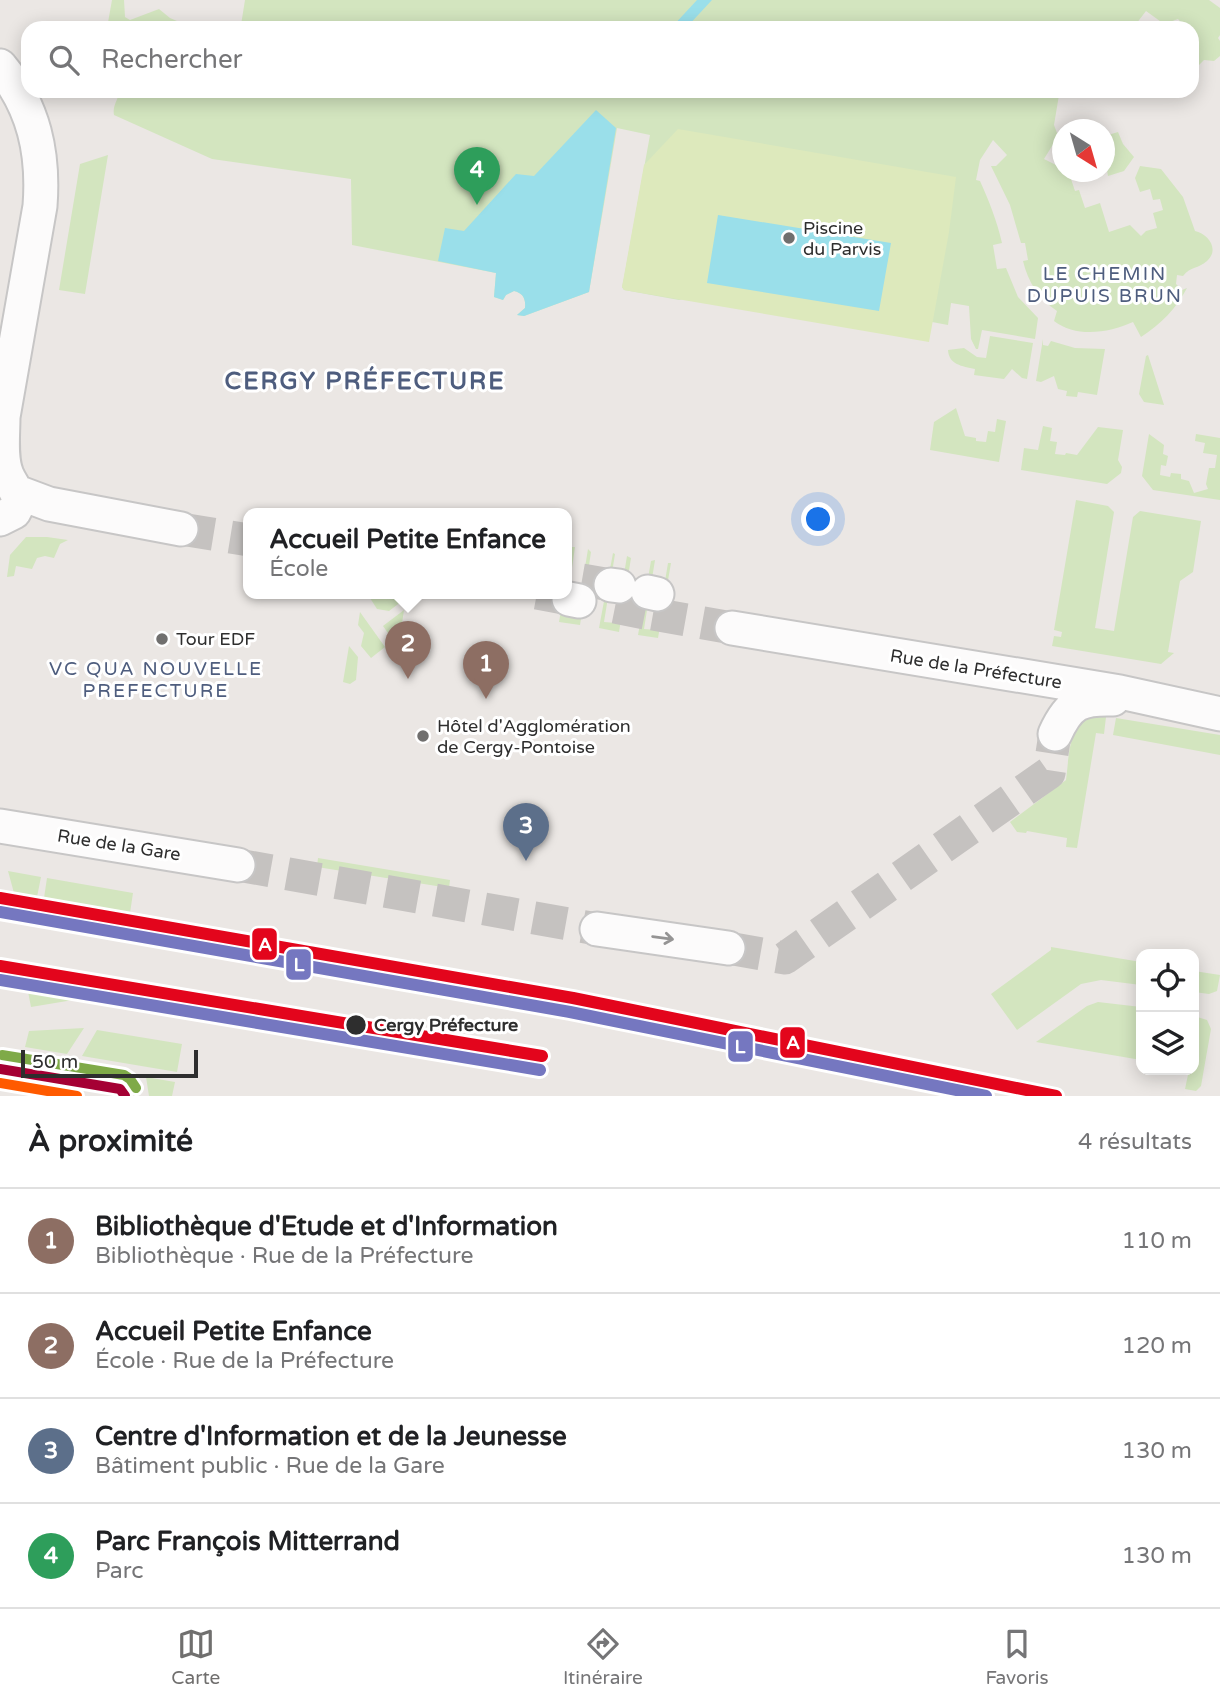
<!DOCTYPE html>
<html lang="fr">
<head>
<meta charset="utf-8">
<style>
	body { margin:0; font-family:"Varela Round",sans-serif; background:#f2f2f2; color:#202124 }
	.controls { position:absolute; right:21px; bottom:21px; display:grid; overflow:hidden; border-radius:14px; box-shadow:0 4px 18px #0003 }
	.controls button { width:63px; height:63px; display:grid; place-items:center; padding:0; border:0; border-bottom:2px solid #e0e0e0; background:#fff; color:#202124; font:35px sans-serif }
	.compass { position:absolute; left:1052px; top:119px; width:63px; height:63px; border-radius:50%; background:#fff; box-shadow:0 4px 18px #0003; rotate:143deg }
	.scale { position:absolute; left:21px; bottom:18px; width:177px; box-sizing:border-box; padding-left:7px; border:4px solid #2e2e2e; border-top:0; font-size:19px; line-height:24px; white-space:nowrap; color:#2e2e2e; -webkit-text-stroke:5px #fff; paint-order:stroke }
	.you { position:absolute; left:819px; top:520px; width:24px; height:24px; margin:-18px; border:5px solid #fff; border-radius:50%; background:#1a73e8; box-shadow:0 0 0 10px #1a73e833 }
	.badge { display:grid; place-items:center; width:46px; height:46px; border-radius:50%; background:#706f6e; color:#fff; font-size:23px; font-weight:700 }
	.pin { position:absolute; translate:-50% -58px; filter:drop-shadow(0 2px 4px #0008) }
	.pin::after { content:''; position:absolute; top:37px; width:24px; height:21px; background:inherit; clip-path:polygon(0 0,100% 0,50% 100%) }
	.popup { position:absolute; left:243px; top:508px; width:329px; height:91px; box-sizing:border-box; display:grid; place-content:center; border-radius:14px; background:#fff; filter:drop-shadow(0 2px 5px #0005); font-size:23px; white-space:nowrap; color:#757577 }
	.popup b { font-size:26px; color:#202124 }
	.popup::after { content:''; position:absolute; left:50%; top:100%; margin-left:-14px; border:14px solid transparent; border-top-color:#fff }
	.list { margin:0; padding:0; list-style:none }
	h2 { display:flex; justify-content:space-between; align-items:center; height:91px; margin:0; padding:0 28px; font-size:30px }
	h2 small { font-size:23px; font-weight:400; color:#757577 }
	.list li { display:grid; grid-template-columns:46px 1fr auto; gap:21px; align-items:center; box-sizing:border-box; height:105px; padding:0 28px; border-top:2px solid #e0e0e0 }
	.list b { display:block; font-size:26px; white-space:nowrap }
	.list p { margin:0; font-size:23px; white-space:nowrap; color:#757577 }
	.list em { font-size:23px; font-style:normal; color:#757577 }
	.icon { flex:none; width:38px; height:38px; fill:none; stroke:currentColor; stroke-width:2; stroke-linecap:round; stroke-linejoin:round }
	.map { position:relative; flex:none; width:1220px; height:1096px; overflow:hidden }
	.search { position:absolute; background:#fff; box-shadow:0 4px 18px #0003; left:21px; right:21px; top:21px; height:77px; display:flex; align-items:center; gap:18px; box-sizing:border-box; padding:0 24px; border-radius:21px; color:#757577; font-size:26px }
	.sheet { height:511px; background:#fff }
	nav { display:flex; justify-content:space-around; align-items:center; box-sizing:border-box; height:98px; border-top:2px solid #e0e0e0; background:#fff; font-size:19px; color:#757577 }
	nav a { display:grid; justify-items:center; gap:4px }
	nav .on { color:#706f6e }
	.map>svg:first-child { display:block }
</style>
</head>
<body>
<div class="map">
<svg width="1220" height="1096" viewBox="0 0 1220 1096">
	<rect width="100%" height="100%" fill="#ebe7e4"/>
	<path fill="#d3e5bf" d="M112,0H124L125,17L130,20L159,9L170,18L193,28H107Z
		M245,0H1209L1220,8V35L1218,38L1220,41V56L1214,61L1204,60L1192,72V28H1186L1178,19L1164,24L1146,11L1133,28H216L241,25Z
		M118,91H1062L1059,95L1054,125L1057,133H1060L1062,142L1052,146L1044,159L1058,166L1062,165V172H1073L1069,173L1075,191L1079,190L1085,208L1100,203L1109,232L1130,225L1141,236L1146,231L1157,228L1153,213L1163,210L1160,199L1153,200L1150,189L1140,192L1135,178L1140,166L1161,169L1183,197L1195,231C1208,234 1220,249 1207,261C1198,269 1191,266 1183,276L1177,275L1176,284L1182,290L1187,288C1176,309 1161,324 1141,337L1133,322C1109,333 1076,338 1054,321L1057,311C1039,299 1028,282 1023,261L1028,260L1025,243H1021L1010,205L991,166H996L1007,155L993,140L980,160L976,180L980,181C989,201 997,221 1002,243L993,245L997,269L1006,268L1018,297L1038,318L1035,339L982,330L978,349H976L971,339L969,306L951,303L948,325L932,322L948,232L679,300L624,290L622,287L624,278L650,135L617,128L589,292L524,316L517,315L525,308C526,299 523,293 514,291L506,295L503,300L494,297L496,273L352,245L351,179L212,159L114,115C112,104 120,99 118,91Z
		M1118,132L1123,144L1134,157L1124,171L1108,176L1105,159L1115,155L1108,135Z
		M108,155L85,294L59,290L80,164Z
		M990,336L1033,343L1027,379L1022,378L1012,369L1004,379L974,375L975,369C962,366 949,365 948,350L964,348L977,357L986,358Z
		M1043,339V345L1048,346L1051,341L1075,348L1105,349L1097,395L1078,392L1077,397L1066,396L1067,391L1058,389L1054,376L1041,382L1036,381Z
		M1148,355L1164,405L1144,402L1139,394L1146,356Z
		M956,408L965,436L976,438V441L986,442L988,431L995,432L997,419L1006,421L999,462L930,450L934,422Z
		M1043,426L1052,428L1050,441L1057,442L1055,454L1065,455L1066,453L1077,455L1098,427L1123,430L1118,460L1122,467L1121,473L1107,484L1021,470L1024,448L1038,450Z
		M1149,434L1164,445L1163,454L1168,456L1166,466L1161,465L1160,475L1170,477L1171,473L1181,474V479L1189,481L1194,493L1208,489L1206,484L1209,468H1215L1217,455L1203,453L1205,443L1195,441L1196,434L1220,438V500L1153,490L1142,476Z
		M1076,500L1108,506L1114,512L1095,628L1114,631L1133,517L1140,511L1201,521L1193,572L1180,581L1168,652L1174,653L1161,664L1052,646L1054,636L1061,637L1062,632L1054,630Z
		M26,537H47L68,540L60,544L54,558L45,556L37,558L32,569L16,566L14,576L7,577L10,555Z
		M571,547H575L565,616L577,617L588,549L591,552L580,625L559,622L564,593H567V570Z
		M613,553L615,554L604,622L616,623L627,556L631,558L619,632L599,628Z
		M655,560L644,629L657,630L668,563H671L658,638L638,635L651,561Z
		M359,593H381L406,598L389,611L377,609L370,598H363Z
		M404,610L400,636L412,653L390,643V636L383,626Z
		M360,612L385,647L371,658L361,646L364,633L358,625Z
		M349,646L358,657L356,680L350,684L343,682Z
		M1094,715L1106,717L1104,734L1096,733L1077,848L1066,847L1067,838L1027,831L1026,833L1017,832L1010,822L1066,780C1069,760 1068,719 1094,715Z
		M1116,718L1220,735V755L1113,735Z
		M318,858L450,880L449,888L317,867Z
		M8,871L41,877L37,897L14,893Z
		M47,878L133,893L130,913L44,898Z
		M1051,947L1141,962V985L1101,980L1081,984L1017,1030L991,994L1051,950Z
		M22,961L102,975L98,1000L79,999L31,1007Z
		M1194,971L1220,975L1217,991L1209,994L1194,992Z
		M118,977L128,979L147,994L145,1005L115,1000Z
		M1098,1002L1141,1007V1060L1036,1042L1087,1006Z
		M1194,1016L1207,1020L1211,1029L1201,1086L1196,1091L1185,1089L1189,1070H1194Z
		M84,1028L67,1054L25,1047L29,1031Z
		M97,1030L182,1044L177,1072L82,1056Z
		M146,1077L175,1082L172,1096H149Z"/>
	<path fill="#dde9bc" d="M678,129L956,177L949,232L929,342L624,290L622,287L644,165Z"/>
	<path fill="#9adfea" d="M697,0H712L686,28H671Z
		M596,110L616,128L589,292L524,316L517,315L525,308C526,299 523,293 514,291L506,295L503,300L494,297L496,273L438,261L445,228L464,231L516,174L534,176Z
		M718,215L891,243L879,311L707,283Z"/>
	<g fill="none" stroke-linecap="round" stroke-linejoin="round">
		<path stroke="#c5c2c0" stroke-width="33" stroke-dasharray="33 17" stroke-linecap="butt" d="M181,529L249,540
			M582,580L611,585
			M537,593L569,599
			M615,607L645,613
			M653,614L732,628
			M238,865L597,929
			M728,948L785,958L1049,773L1055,734"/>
		<defs>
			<path id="minor" d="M0,66C34,107 44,153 40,206L0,434
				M17,492L49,504L181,529
				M0,519L14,512C24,496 13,489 7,475C0,458 3,435 3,417
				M611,585L619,586
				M648,592L657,594
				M569,599L579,601
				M732,628L1120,692L1220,714
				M1055,734C1069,703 1080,698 1113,699
				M0,826L238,865
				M597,929L728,948"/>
		</defs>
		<use href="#minor" stroke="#c7c6c6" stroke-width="37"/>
		<use href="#minor" stroke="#fcfbfb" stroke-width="33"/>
		<defs>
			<path id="bus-1" d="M0,1069L120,1089L125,1096"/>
			<path id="bus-2" d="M0,1083L77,1096"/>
			<path id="bus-3" d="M2,1055L124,1075L130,1079L136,1088"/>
		</defs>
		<use href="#bus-1" stroke="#fff" stroke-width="16"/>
		<use href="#bus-2" stroke="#fff" stroke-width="16"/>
		<use href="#bus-3" stroke="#fff" stroke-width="16"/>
		<use href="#bus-1" stroke="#a50034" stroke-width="10"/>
		<use href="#bus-2" stroke="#ff5a00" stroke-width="10"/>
		<use href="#bus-3" stroke="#7faa48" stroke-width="10"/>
		<defs>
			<path id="rail-1" d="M0,898L573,998L1056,1096
				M0,966L542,1056"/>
			<path id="rail-2" d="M0,912L570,1012L986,1096
				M0,980L540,1070"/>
		</defs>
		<use href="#rail-1" stroke="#fff" stroke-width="18"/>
		<use href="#rail-2" stroke="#fff" stroke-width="18"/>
		<use href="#rail-1" stroke="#e3051c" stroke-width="12"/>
		<use href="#rail-2" stroke="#7577c0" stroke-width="12"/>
	</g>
	<defs><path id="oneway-shaft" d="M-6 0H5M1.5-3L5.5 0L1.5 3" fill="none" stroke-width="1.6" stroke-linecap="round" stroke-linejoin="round" transform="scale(1.75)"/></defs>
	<use stroke="#959494" href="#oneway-shaft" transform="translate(663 938) rotate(8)"/>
	<g fill="#706f6e" stroke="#fff" stroke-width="2.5">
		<circle cx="789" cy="238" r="7"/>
		<circle cx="162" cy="639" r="7"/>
		<circle cx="423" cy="736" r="7"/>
	</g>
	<circle fill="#2e2e2e" stroke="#fff" stroke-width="2.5" cx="356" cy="1025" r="11"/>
	<g text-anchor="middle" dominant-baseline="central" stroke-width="6" stroke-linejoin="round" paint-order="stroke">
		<g font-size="18" fill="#2e2e2e" stroke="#fff" text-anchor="start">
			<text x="803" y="228">Piscine<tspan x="803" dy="21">du Parvis</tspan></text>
			<text x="176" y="639">Tour EDF</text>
			<text x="437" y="726">Hôtel d'Agglomération<tspan x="437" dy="21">de Cergy-Pontoise</tspan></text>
		</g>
		<g font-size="18" fill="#2e2e2e" stroke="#fff">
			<text transform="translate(976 669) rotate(9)">Rue de la Préfecture</text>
			<text transform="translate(119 845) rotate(9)">Rue de la Gare</text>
		</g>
		<g font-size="18" font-weight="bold" fill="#2e2e2e" stroke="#fff" text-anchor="start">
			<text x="374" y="1025">Cergy Préfecture</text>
		</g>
		<g font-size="19" letter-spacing="2" fill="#4e5d7e" stroke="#fff">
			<text x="1105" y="274">LE CHEMIN<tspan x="1105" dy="22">DUPUIS BRUN</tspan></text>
			<text x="156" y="669">VC QUA NOUVELLE<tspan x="156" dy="22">PREFECTURE</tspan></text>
		</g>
		<g font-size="24" font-weight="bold" letter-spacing="2" fill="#4e5d7e" stroke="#fff">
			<text x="365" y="381">CERGY PRÉFECTURE</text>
		</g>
	</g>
	<g stroke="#fff" stroke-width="2.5">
		<rect x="251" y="927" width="27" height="34" rx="7" fill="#e3051c"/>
		<rect x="285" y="948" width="27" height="33" rx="7" fill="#7577c0"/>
		<rect x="779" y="1026" width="27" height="33" rx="7" fill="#e3051c"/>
		<rect x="727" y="1030" width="27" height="33" rx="7" fill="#7577c0"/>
	</g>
	<g font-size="19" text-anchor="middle" font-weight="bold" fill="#fff">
		<text x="265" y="951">A</text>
		<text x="299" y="971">L</text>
		<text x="793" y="1049">A</text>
		<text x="740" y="1053">L</text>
	</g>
</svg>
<div class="controls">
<button><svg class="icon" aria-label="locate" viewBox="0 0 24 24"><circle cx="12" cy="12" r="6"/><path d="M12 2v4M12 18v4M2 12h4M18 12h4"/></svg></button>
<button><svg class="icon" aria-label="layers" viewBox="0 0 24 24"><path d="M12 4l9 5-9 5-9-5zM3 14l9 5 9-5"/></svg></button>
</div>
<svg class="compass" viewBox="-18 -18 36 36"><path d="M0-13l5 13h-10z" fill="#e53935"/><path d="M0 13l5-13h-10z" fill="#757577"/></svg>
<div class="scale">50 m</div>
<div class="you"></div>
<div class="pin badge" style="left:486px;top:699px;background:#8d6e63">1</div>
<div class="pin badge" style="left:408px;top:679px;background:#8d6e63">2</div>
<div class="popup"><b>Accueil Petite Enfance</b>École</div>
<div class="pin badge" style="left:526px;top:861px;background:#5c6f8a">3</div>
<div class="pin badge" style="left:477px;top:205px;background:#2e9e5b">4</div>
<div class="search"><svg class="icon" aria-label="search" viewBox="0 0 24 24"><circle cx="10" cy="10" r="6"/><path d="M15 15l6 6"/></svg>Rechercher</div>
</div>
<section class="sheet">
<h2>À proximité<small>4 résultats</small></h2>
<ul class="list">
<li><span class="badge" style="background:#8d6e63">1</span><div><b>Bibliothèque d'Etude et d'Information</b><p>Bibliothèque · Rue de la Préfecture</p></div><em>110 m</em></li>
<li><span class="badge" style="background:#8d6e63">2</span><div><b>Accueil Petite Enfance</b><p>École · Rue de la Préfecture</p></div><em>120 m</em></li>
<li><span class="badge" style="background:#5c6f8a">3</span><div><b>Centre d'Information et de la Jeunesse</b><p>Bâtiment public · Rue de la Gare</p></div><em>130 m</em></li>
<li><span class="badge" style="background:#2e9e5b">4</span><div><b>Parc François Mitterrand</b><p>Parc</p></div><em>130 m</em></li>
</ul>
</section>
<nav>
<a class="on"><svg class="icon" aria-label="map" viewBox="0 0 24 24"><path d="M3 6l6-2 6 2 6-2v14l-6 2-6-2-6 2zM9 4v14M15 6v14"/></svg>Carte</a>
<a><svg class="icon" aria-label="directions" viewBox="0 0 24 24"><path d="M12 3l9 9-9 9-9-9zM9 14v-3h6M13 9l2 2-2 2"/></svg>Itinéraire</a>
<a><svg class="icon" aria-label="saved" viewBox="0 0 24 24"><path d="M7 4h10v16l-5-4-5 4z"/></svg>Favoris</a>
</nav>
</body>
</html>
